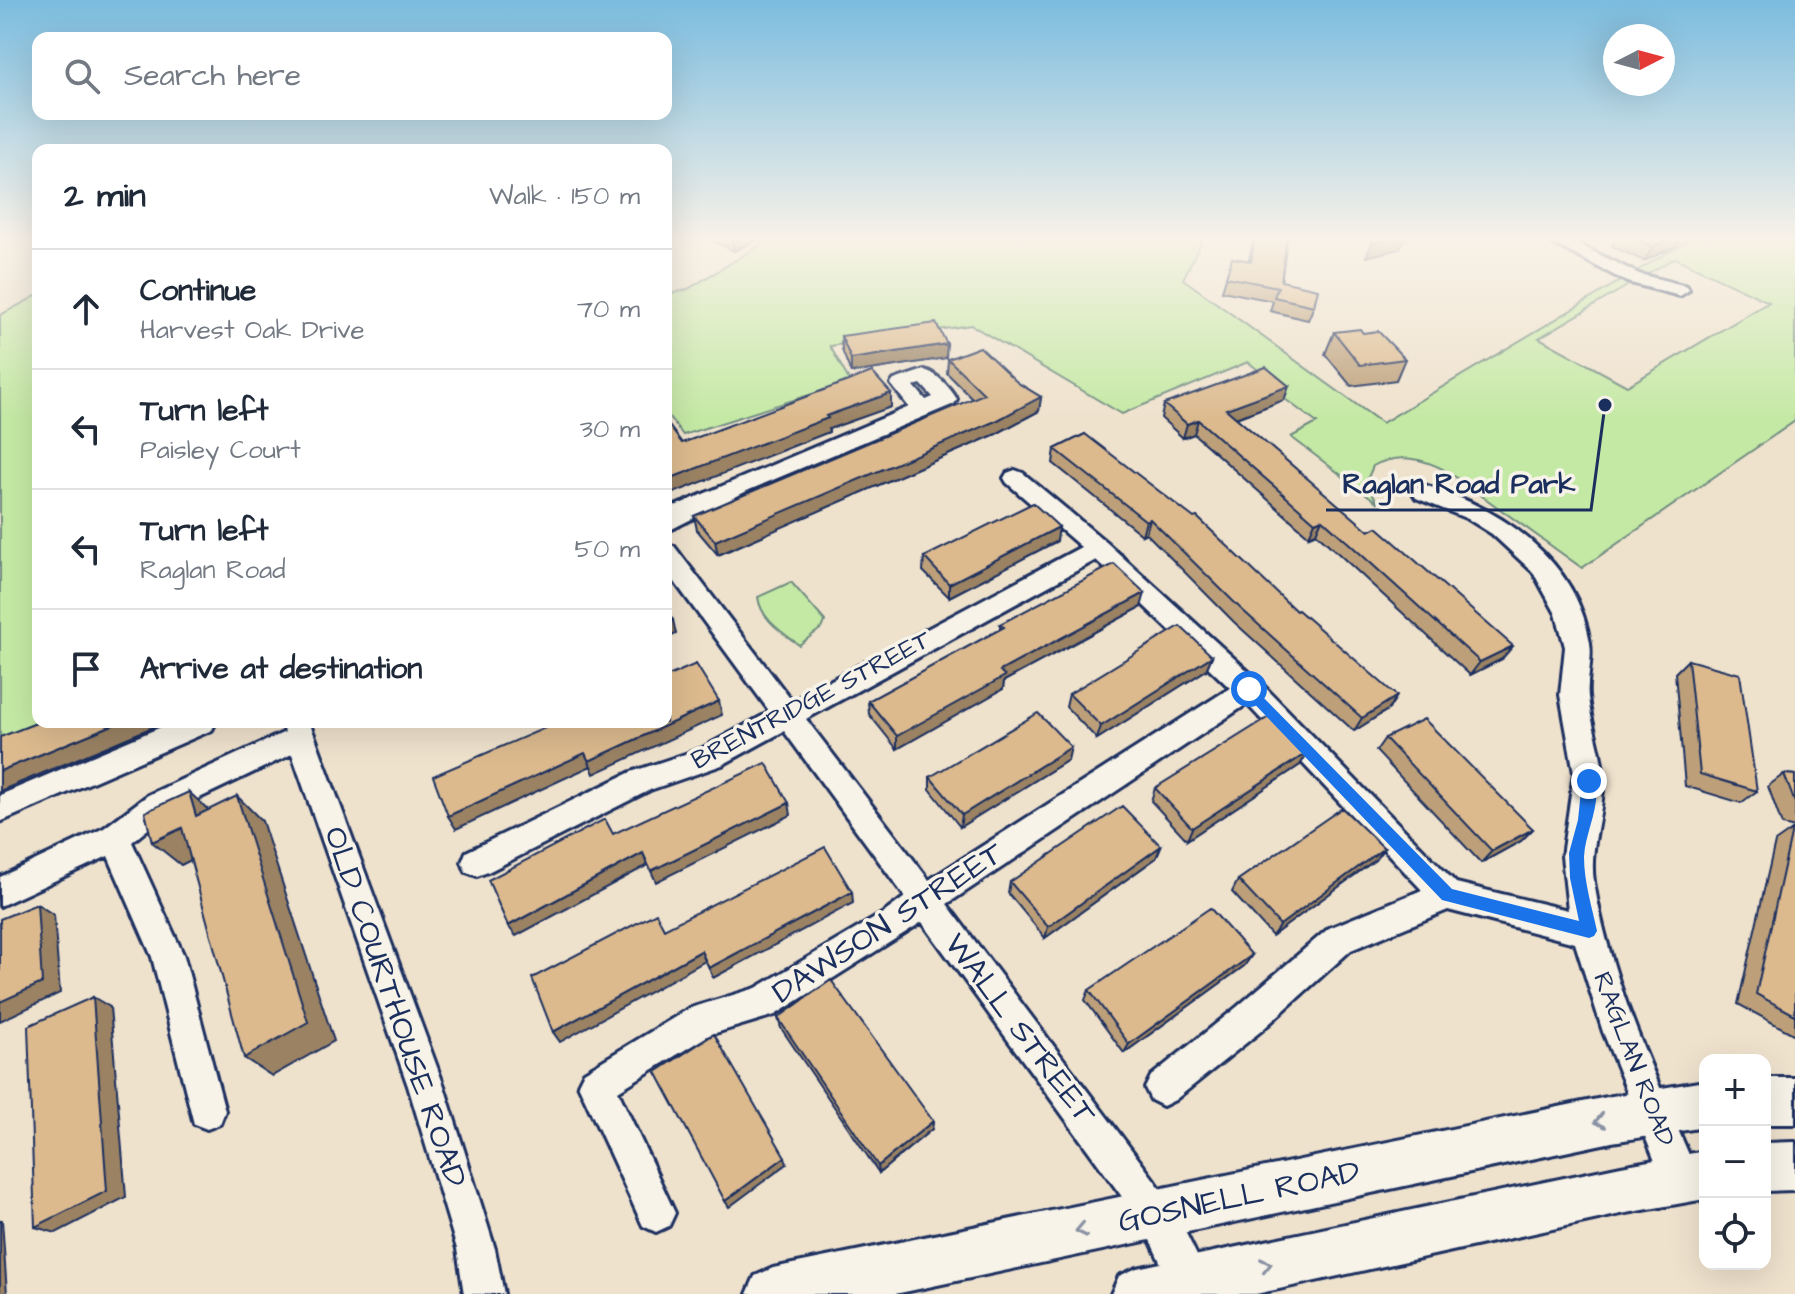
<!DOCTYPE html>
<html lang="en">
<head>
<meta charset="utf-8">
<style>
	body { margin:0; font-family:"Architects Daughter",sans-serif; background:#f2f2f3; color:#1f2937 }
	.controls { position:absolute; right:24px; bottom:24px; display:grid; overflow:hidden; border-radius:16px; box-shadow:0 8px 32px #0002 }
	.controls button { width:72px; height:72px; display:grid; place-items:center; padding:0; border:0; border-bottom:2px solid #e0e1e3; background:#fff; color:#1f2937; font:40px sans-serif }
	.compass { position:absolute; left:1603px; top:24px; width:72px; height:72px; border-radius:50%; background:#fff; box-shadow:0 8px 32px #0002; rotate:84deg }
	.stop { position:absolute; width:24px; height:24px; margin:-18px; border:6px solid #1a73e8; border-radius:50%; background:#fff }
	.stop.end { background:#1a73e8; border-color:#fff; box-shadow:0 2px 8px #0008 }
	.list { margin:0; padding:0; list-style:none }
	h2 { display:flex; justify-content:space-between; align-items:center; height:104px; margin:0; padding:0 32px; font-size:34px }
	h2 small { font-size:26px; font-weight:400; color:#747a83 }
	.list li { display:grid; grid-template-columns:52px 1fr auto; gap:24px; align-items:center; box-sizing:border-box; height:120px; padding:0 32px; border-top:2px solid #e0e1e3 }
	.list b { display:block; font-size:30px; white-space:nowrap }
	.list p { margin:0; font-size:26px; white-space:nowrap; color:#747a83 }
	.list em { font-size:26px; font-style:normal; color:#747a83 }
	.icon { flex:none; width:44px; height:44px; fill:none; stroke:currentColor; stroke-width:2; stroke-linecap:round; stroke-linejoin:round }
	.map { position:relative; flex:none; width:1795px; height:1294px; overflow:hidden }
	.search { position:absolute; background:#fff; box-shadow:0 8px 32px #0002; left:32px; top:32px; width:640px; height:88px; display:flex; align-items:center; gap:20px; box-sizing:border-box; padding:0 28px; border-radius:16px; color:#747a83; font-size:30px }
	.panel { position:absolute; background:#fff; box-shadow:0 8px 32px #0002; left:32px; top:144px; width:640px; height:584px; border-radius:16px }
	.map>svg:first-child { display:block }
</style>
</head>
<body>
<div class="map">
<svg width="1795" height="1294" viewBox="0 0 1795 1294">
	<rect width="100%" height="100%" fill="#efe2cd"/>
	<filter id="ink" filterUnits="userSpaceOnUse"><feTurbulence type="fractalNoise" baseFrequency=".0125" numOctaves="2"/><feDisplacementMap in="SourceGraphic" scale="16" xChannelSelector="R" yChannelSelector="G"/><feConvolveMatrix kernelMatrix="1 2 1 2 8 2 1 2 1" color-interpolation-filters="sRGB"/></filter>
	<g filter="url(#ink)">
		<path fill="#c4e9a4" stroke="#708c81" stroke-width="2" fill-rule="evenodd" d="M772,238H1203L1183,279L1382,423L1692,238H1795V421L1582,568L1450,473C1426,459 1398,452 1373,466L1366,482L1378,503L1291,437L1317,423L1281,396L1287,393L1248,362L1122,414L971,325L830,346L850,382L683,435L666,413V295L688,289ZM1675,258L1769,302L1627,386L1539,338Z
			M38,295V722L0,738V315Z
			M791,582L825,621L823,627L799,645C782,632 761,620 758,597Z"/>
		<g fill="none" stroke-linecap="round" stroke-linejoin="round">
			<defs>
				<path id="minor" d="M1543,238H1566L1639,274L1687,286L1689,290L1680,296L1627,282Z
					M924,370C937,373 950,388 957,399L954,404L749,490L666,532L668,509L909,407L891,384L894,380ZM921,384L933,397L926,400L914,386Z
					M1015,470L1023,473L1106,542L1259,681L1456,883L1568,910L1562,856L1574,773L1560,695L1565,647L1556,614L1533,572L1492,534L1468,519L1416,498L1413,493L1416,488L1424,485C1500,507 1577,559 1590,643C1593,661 1586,679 1588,697C1591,727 1605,756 1603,787C1602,819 1589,849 1594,882C1611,986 1658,1081 1699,1178L1693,1191L1680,1197L1667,1191L1603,1032L1575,943L1448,910L1351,950L1261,1031L1175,1100L1163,1106L1151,1100L1145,1088L1151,1076L1237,1007L1329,928L1422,890L1247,704L947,904L1170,1201L1210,1282L1205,1294H1175L1144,1227L922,922L775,1015L709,1035L618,1091L675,1213L669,1226L656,1232L643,1226L578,1084L584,1072L690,1008L756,988L885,912L905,897L784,731L722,765L650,790L488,872L477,876L466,872L462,862L466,852L631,772L703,748L770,712L666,570V543L674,546L792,701L1081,547L1007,483L1004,478L1007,473ZM1096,560L1230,688L929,880L806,719Z
					M173,722H216L212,730L0,822V795Z
					M281,722H309L315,737L444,1086L495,1249L504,1294H464L457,1249L408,1086L292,754L168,813L132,842L184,956L225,1111L220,1124L207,1129L194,1124L152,957L108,856L0,906V877L104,828L148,795L285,732Z"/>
				<path id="major" d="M1765,1078H1795V1124H1765Z
					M1705,1081V1127L1612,1142L895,1294H747L755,1276L773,1268L1612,1096Z
					M1795,1142V1190L1765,1191V1143Z
					M1705,1151V1199L1621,1214L1256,1294H1111L1119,1276L1137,1268L1621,1166Z"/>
			</defs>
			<use href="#minor" stroke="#1b2f5e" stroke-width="6"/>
			<use href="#major" stroke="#1b2f5e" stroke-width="6"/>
			<use href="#minor" fill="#f7f3e8" fill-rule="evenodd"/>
			<use href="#major" fill="#f7f3e8" fill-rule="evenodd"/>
		</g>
		<path fill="#bda07a" stroke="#1b2f5e" stroke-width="2" d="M710,238H761L734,251L711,240Z
			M1253,238H1287L1281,281L1314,306L1308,320L1270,311L1273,301L1222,291L1232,258L1249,261Z
			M1617,238H1680L1676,246L1644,261L1612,246Z
			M1334,332L1363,333L1405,359L1396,380L1351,386L1325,354Z
			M841,336L946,358L851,373L842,350Z
			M948,359L1018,383L1041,397L1039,411L996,434L718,555L697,530L694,516L973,399L947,373Z
			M1289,386L1284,400L1236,418L1502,659L1470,675L1316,533L1309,536L1194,434L1183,438L1161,418L1164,404Z
			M1085,434L1389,709L1354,731L1234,622L1146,533L1142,535L1053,463L1055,449Z
			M1057,541L949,597L923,571L924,557Z
			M1141,607L1004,681L1003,689L897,749L869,714L868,701L1000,630V624Z
			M1212,656L1206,670L1097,739L1066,707L1069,694Z
			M1688,660L1757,791L1741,803L1685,786L1675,673Z
			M1385,738L1533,829L1521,841L1481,863L1376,751Z
			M1308,752L1300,765L1187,840L1151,801L1155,788Z
			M1068,760L960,827L930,789V777Z
			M1784,774L1795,775V828L1782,825L1768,786Z
			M1792,830L1795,831V1035L1738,1004L1775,842Z
			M1161,846L1156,858L1045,938L1008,893L1010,882Z
			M1384,848L1375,860L1272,936L1232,892L1238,880Z
			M1252,955L1244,966L1124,1053L1085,1000L1089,990Z
			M778,1018L933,1121L932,1129L879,1173L781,1028Z"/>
		<path fill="#9a8263" stroke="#1b2f5e" stroke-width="2" d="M732,238H761L734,251Z
			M1394,238H1405L1400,249L1366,257L1372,243Z
			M1672,238H1680L1676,246L1644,261L1653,247Z
			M947,344L946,358L851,373V359Z
			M1289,386L1284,400L1222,423L1226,409Z
			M891,393V407L829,429V432L666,496V480L826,416Z
			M1041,397L1039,411L996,434L718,555L715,541Z
			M1198,420L1194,434L1183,438L1187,424Z
			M1150,519L1146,533L1142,535L1146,521Z
			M1322,519L1316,533L1309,536L1315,522Z
			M1059,527L1057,541L949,597V584Z
			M1145,593L1141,607L1004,681L1003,689L897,749V736L1000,671Z
			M673,620L676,634L666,639V624Z
			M1513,646L1502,659L1470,675L1480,662Z
			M1212,656L1206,670L1097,739L1101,726Z
			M1397,696L1389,709L1354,731L1362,718Z
			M719,701L722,715L594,774L589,761Z
			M120,722H165L0,791V771Z
			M1071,747L1068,760L960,827L962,815Z
			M1308,752L1300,765L1187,840L1192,828Z
			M585,753L591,766L456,829L448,816Z
			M189,792L215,816H196Z
			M237,796L262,821L334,1041L272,1076L244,1058Z
			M789,803L791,815L656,882L651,871Z
			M182,828L209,851L181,865L152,842Z
			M1533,829L1521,841L1481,863L1492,851Z
			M1161,846L1156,858L1045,938L1048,927Z
			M1384,848L1375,860L1272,936L1280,925Z
			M643,853L648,865L516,936L508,926Z
			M852,892L853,903L713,978L709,968Z
			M37,904L54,915L60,993L0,1021V1002Z
			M701,951L705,961L560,1042L553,1032Z
			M1252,955L1244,966L1124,1053L1129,1044Z
			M93,997L110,1007L126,1197L56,1233L35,1227Z
			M933,1121L932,1129L879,1173L878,1166Z
			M785,1157L787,1164L729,1207L725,1201Z
			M0,1220H2L7,1294H0Z"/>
		<path fill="#dcba8e" stroke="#1b2f5e" stroke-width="2" d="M1255,238H1287L1281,281L1318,289L1314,306L1274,297L1278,287L1226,277L1232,258L1251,261Z
			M1374,238H1394L1372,243Z
			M1633,238H1672L1653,247Z
			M936,323L947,344L851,359L841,336Z
			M1360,329L1363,333L1378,331L1405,359L1360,365L1334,332Z
			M980,347L1018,383L1041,397L998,420L715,541L694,516L984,394L948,359Z
			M1266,367L1289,386L1226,409L1369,531L1377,527L1513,646L1480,662L1322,519L1315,522L1198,420L1187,424L1164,404Z
			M872,372L891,393L826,416L828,418L666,480V422L682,443Z
			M1085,434L1194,518L1197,517L1296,611L1298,610L1397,696L1362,718L1240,608L1150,519L1146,521L1055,449Z
			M1033,503L1059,527L949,584L924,557Z
			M1114,564L1145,593L1000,671L1005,676L897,736L868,701L1004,627L1000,624Z
			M666,611L673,620L666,624Z
			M1180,626L1212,656L1101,726L1069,694Z
			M1688,660L1740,674L1757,791L1700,774Z
			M696,664L719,701L589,761L585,753L448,816L433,776L559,722H666V677Z
			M1038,713L1071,747L962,815L930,777Z
			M1272,715L1308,752L1192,828L1155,788Z
			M1424,719L1533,829L1492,851L1385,738Z
			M39,722H120L0,771V737Z
			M766,763L789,803L651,871L643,853L508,926L488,880L605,819L613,834Z
			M1784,774L1795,775V803Z
			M189,792L196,816L237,796L308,1022L244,1058L182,828L152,842L145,812Z
			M1122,806L1161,846L1048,927L1010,882Z
			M1342,808L1384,848L1280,925L1238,880Z
			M1792,830L1795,831V1015L1756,994Z
			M825,847L852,892L709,968L701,951L553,1032L532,978L656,913L664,929Z
			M37,904L42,983L0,1002V919Z
			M1210,908L1252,955L1129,1044L1089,990Z
			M831,980L933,1121L878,1166L778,1018Z
			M93,997L107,1191L35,1227L28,1026Z
			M714,1034L785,1157L725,1201L656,1072Z"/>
		<defs><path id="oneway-chevron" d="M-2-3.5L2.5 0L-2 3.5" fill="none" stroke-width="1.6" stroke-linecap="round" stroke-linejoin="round" transform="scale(2)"/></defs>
		<g stroke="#8991a3">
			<use href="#oneway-chevron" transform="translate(1600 1121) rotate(168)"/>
			<use href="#oneway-chevron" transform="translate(1081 1230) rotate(168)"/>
			<use href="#oneway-chevron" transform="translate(1266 1265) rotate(-12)"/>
		</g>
	</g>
	<linearGradient id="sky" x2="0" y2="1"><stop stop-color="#7bbcdf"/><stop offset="0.57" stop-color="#f8f2e8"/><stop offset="1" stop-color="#f8f2e8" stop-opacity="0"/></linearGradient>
	<rect width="1795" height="419" fill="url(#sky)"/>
	<path fill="#1a73e8" d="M1249,683L1452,889L1579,921L1570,878L1569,853L1578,820L1582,781L1589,775L1594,777C1603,803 1585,831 1584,857C1584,882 1592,907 1597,931L1594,936L1589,938L1442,900L1244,693L1242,689Z"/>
	<g text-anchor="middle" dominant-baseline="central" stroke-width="7" stroke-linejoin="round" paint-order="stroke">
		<g font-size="26" fill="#1b2f5e" stroke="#f7f3e8">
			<text transform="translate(811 700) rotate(-28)">BRENTRIDGE STREET</text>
			<text transform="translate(1634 1059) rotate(69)">RAGLAN ROAD</text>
		</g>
		<g font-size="32" fill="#1b2f5e" stroke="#f7f3e8">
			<text transform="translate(888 923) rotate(-33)">DAWSON STREET</text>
			<text transform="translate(395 1007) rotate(71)">OLD COURTHOUSE ROAD</text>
			<text transform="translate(1020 1029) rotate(53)">WALL STREET</text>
			<text transform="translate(1239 1197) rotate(-12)">GOSNELL ROAD</text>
		</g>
	</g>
	<path fill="none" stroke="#1b2f5e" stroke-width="3" d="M1605 405L1591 510H1326"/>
	<circle fill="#1b2f5e" stroke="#f7f3e8" stroke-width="3" cx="1605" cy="405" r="8"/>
	<g font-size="28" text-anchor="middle" font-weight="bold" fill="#1b2f5e" stroke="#f7f3e8" stroke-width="7" stroke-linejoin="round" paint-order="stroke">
		<text x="1459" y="493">Raglan Road Park</text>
	</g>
</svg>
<div class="controls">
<button>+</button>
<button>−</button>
<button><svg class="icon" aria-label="locate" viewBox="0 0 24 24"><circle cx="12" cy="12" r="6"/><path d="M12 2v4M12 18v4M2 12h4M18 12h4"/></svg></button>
</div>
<svg class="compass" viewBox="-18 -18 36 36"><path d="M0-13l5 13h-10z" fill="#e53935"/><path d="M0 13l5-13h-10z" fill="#747a83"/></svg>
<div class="stop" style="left:1249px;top:689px"></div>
<div class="stop end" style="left:1589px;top:781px"></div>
<div class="search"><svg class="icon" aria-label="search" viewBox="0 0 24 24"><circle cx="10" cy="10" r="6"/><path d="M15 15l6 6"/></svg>Search here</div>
<section class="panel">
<h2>2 min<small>Walk · 150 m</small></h2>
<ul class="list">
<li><svg class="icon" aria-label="ahead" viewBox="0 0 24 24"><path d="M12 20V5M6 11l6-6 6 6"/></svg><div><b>Continue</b><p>Harvest Oak Drive</p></div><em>70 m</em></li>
<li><svg class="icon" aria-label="left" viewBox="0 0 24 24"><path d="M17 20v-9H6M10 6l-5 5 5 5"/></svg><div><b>Turn left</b><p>Paisley Court</p></div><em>30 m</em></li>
<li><svg class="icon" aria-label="left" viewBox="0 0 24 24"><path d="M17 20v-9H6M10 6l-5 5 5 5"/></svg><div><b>Turn left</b><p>Raglan Road</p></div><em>50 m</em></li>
<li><svg class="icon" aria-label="arrive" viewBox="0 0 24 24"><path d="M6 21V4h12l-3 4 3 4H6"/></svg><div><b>Arrive at destination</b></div></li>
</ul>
</section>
</div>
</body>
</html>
